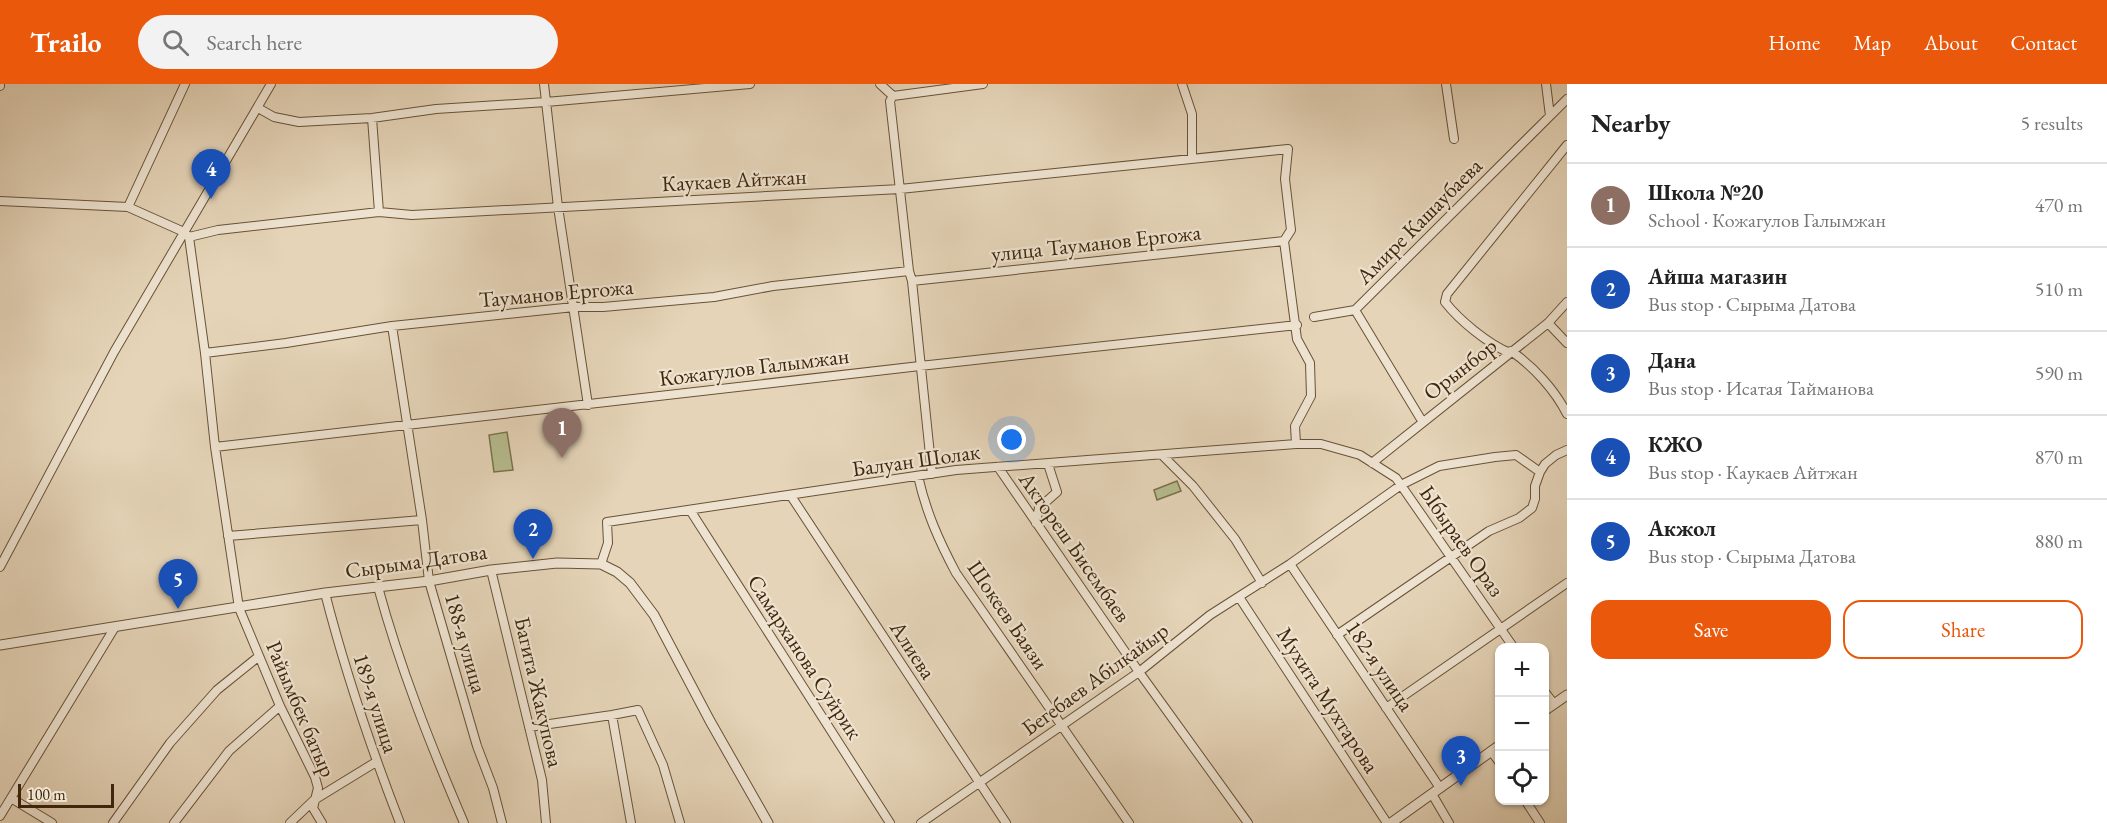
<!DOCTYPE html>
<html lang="en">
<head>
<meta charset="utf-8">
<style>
	body { margin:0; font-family:"EB Garamond",serif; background:#f2f2f2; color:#222 }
	.controls { position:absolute; right:18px; bottom:18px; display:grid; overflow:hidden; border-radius:12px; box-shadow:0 2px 4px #0004 }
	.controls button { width:54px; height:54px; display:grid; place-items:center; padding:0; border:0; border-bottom:2px solid #e0e0e0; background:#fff; color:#222; font:30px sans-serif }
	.scale { position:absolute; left:18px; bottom:15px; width:96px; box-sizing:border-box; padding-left:6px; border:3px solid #40270b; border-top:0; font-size:16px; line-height:21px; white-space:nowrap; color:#40270b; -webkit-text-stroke:4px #eee3d1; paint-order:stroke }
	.you { position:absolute; left:1012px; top:356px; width:21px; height:21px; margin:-15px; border:4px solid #fff; border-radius:50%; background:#1a73e8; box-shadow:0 0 0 9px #1a73e833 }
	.badge { display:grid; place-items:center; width:39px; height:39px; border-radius:50%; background:#ea580c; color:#fff; font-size:20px; font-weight:700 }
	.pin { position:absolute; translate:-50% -50px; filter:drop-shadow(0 2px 3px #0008) }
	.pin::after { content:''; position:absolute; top:32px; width:21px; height:18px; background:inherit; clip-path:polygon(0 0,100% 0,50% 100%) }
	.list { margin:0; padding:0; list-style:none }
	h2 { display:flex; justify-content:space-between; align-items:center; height:78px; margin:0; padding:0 24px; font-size:26px }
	h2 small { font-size:20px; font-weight:400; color:#767676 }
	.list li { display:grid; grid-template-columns:39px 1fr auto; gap:18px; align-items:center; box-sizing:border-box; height:84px; padding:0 24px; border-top:2px solid #e0e0e0 }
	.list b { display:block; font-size:22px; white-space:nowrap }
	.list p { margin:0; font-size:20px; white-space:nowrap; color:#767676 }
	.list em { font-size:20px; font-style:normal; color:#767676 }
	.actions { display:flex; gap:12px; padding:18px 24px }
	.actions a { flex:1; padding:14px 0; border:2px solid #ea580c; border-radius:18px; text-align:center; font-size:21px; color:#ea580c }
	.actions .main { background:#ea580c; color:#fff }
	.icon { flex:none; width:33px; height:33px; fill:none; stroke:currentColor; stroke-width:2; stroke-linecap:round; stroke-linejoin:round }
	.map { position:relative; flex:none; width:1567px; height:739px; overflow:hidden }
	header { display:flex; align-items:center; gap:36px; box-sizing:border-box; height:84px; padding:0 30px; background:#ea580c; color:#fff }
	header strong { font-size:28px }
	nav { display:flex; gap:33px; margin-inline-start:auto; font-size:21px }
	.search { width:420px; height:54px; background:#f2f2f2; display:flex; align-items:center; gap:15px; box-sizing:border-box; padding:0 21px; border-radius:33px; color:#767676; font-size:22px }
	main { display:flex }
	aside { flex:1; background:#fff }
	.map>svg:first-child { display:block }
</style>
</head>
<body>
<header>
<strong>Trailo</strong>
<div class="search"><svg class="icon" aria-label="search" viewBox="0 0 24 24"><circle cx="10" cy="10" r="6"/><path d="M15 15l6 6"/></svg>Search here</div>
<nav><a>Home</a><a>Map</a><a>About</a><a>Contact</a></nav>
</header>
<main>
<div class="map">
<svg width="1567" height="739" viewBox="0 0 1567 739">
	<rect width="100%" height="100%" fill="#e5d4b8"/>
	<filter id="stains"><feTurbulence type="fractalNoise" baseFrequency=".00333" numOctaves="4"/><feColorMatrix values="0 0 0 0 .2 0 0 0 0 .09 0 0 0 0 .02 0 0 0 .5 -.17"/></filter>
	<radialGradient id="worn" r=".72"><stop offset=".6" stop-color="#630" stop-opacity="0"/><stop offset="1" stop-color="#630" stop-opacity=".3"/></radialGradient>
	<path fill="#b6bc8e" stroke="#7b724c" stroke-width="1.5" d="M507,348L513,386L494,388L489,351Z
		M1177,397L1181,407L1157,416L1154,406Z"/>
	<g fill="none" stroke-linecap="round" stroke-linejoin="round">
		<defs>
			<path id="minor" d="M544,0L558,123L588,321
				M880,0L893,12L983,0
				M1182,0L1192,30V73
				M1446,0L1454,55
				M0,2V0
				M893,12L890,17L909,187L912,197L932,390
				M258,24L274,33L299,38L372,34L436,25L546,18L750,0
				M1550,32L1567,15
				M372,34L379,128
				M0,117L128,123L184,148L189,153L218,146L379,128L412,131L900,105L1288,65L1285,95L1291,146L1284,157L1297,255L1310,279L1311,312L1295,342L1296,360
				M128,123L185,0
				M189,153L205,269L215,363L239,524L280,622L315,693L318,704L313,724L322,739
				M912,197L1284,157
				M1355,226L1422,337
				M1314,233L1355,226L1550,32L1546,0
				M1548,239L1567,259
				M392,242L422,436L429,497L477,662L493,704L502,739
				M1511,267C1533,282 1555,306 1567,330
				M205,269L286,259L392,242L574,223H603L714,213L773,202L909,187
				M1510,269C1488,260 1459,236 1445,218L1447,210L1567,61
				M215,363L920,282L1297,241
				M1163,372L1193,402L1235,455L1262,499
				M1372,379L1548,239L1567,218
				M998,383L1139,588L1248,739
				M918,392C926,428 939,457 956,489L1129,739
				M791,412L1006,739
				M690,426L890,739
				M1036,439L1039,424L1057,408L1048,380
				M228,452L422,436
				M601,480L608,459L607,438L956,386L1296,360H1321L1360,371L1396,394L1514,564
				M1290,480L1440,704
				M0,483L114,268L271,0
				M491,486L542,696L546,739
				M378,503C400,584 431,662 464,739
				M325,509C345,587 371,664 400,739
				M1239,513L1387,739
				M1337,551L1489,447L1519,434L1532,424L1535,415V402L1540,388L1545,380L1556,371L1567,366
				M1544,607L1554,620
				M1386,624L1567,499
				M612,631L631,739
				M529,643L612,631L638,626L663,681L680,739
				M1491,667L1500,679
				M1432,710L1449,739
				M11,714L52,739
				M1525,716L1540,739
				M0,732L115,543
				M113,739L170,659L217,606L258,573
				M174,739L229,667L280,622
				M290,739L314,716L376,678
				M921,739L1139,588L1210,531L1290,480L1401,401L1439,382L1495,373L1516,371L1540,388"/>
			<path id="tertiary" d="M0,561L325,509L429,497L491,486L557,479L601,480L617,488L630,499L654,531L710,637L768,739
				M1544,627L1567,611
				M1391,739L1500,661"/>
		</defs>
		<use href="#minor" stroke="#695236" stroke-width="10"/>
		<use href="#tertiary" stroke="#695236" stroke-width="11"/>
		<use href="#minor" stroke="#eee3d1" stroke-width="8"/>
		<use href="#tertiary" stroke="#eee3d1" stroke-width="9"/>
	</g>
	<g text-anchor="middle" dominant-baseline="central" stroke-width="4.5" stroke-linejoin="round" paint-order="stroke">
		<g font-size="22" fill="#40270b" stroke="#eee3d1">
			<text transform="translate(734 96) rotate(-3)">Каукаев Айтжан</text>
			<text transform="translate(1419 137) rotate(-45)">Амире Кашаубаева</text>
			<text transform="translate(1096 159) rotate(-6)">улица Тауманов Ергожа</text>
			<text transform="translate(556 209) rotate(-5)">Тауманов Ергожа</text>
			<text transform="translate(754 283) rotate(-7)">Кожагулов Галымжан</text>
			<text transform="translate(1460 285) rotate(-38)">Орынбор</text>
			<text transform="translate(916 376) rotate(-8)">Балуан Шолак</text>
			<text transform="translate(1462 457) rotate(55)">Ыбыраев Ораз</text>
			<text transform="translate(1075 463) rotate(55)">Актореш Бисембаев</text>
			<text transform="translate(416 477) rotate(-8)">Сырыма Датова</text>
			<text transform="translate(1008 531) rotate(56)">Шокеев Баязи</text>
			<text transform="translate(466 559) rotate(74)">188-я улица</text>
			<text transform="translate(913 566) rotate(57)">Алиева</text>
			<text transform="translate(805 573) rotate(57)">Самарханова Суйрик</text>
			<text transform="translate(1380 582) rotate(56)">182-я улица</text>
			<text transform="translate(1095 595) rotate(-36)">Бегебаев Абілкайыр</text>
			<text transform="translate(539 608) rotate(77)">Багита Жакупова</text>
			<text transform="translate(1328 616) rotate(57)">Мухита Мухтарова</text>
			<text transform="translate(376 619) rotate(72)">189-я улица</text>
			<text transform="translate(301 625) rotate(67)">Райымбек батыр</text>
		</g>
	</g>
	<rect width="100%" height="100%" filter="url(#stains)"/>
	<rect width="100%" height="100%" fill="url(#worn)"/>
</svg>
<div class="controls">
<button>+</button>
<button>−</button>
<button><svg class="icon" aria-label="locate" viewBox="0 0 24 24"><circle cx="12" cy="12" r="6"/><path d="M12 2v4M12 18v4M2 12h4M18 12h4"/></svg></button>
</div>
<div class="scale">100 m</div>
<div class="you"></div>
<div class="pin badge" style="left:562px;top:374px;background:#8d6e63">1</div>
<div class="pin badge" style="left:533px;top:475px;background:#1a4fb4">2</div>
<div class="pin badge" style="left:1461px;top:702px;background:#1a4fb4">3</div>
<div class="pin badge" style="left:211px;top:115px;background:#1a4fb4">4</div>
<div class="pin badge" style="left:178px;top:525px;background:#1a4fb4">5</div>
</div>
<aside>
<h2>Nearby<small>5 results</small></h2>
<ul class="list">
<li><span class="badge" style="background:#8d6e63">1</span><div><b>Школа №20</b><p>School · Кожагулов Галымжан</p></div><em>470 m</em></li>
<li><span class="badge" style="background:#1a4fb4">2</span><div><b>Айша магазин</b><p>Bus stop · Сырыма Датова</p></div><em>510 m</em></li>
<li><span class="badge" style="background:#1a4fb4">3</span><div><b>Дана</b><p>Bus stop · Исатая Тайманова</p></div><em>590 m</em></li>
<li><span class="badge" style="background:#1a4fb4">4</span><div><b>КЖО</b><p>Bus stop · Каукаев Айтжан</p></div><em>870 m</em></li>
<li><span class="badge" style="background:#1a4fb4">5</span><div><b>Акжол</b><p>Bus stop · Сырыма Датова</p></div><em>880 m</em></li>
</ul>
<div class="actions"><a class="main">Save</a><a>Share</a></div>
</aside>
</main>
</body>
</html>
